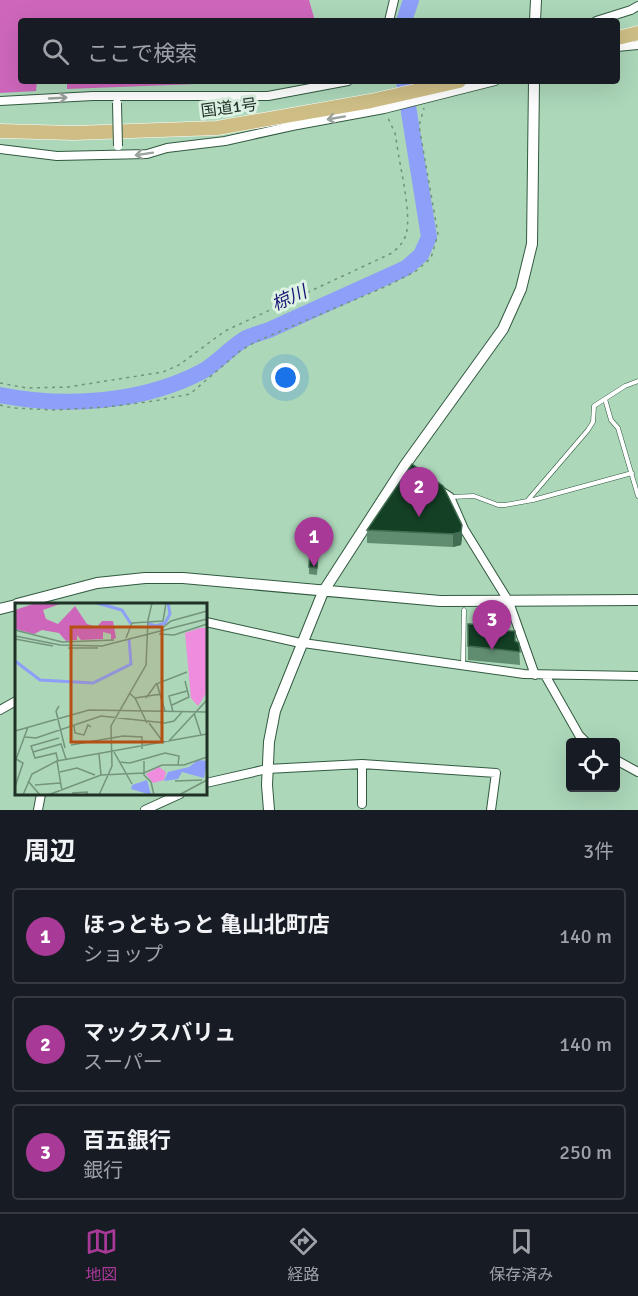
<!DOCTYPE html>
<html lang="ja">
<head>
<meta charset="utf-8">
<style>
	body { margin:0; font-family:Signika,"Noto Sans JP",sans-serif; background:#20242c; color:#f1f3f6 }
	.controls { position:absolute; right:18px; bottom:18px; display:grid; overflow:hidden; border-radius:6px; box-shadow:0 6px 24px #0002 }
	.controls button { width:54px; height:54px; display:grid; place-items:center; padding:0; border:0; border-bottom:2px solid #363941; background:#171b24; color:#f1f3f6; font:30px sans-serif }
	.you { position:absolute; left:286px; top:378px; width:21px; height:21px; margin:-15px; border:4px solid #fff; border-radius:50%; background:#1a73e8; box-shadow:0 0 0 9px #1a73e833 }
	.badge { display:grid; place-items:center; width:39px; height:39px; border-radius:50%; background:#a83997; color:#fff; font-size:20px; font-weight:700 }
	.pin { position:absolute; translate:-50% -50px; filter:drop-shadow(0 2px 3px #0008) }
	.pin::after { content:''; position:absolute; top:32px; width:21px; height:18px; background:inherit; clip-path:polygon(0 0,100% 0,50% 100%) }
	.list { margin:0; padding:0; list-style:none }
	h2 { display:flex; justify-content:space-between; align-items:center; height:78px; margin:0; padding:0 24px; font-size:26px }
	h2 small { font-size:20px; font-weight:400; color:#9ea1a6 }
	.list li { display:grid; grid-template-columns:39px 1fr auto; gap:18px; align-items:center; box-sizing:border-box; height:96px; margin:0 12px 12px; padding:0 12px; border:2px solid #363941; border-radius:6px }
	.list b { display:block; font-size:22px; white-space:nowrap }
	.list p { margin:0; font-size:20px; white-space:nowrap; color:#9ea1a6 }
	.list em { font-size:20px; font-style:normal; color:#9ea1a6 }
	.icon { flex:none; width:33px; height:33px; fill:none; stroke:currentColor; stroke-width:2; stroke-linecap:round; stroke-linejoin:round }
	.map { position:relative; flex:none; width:638px; height:810px; overflow:hidden }
	.search { position:absolute; background:#171b24; box-shadow:0 6px 24px #0002; left:18px; right:18px; top:18px; height:66px; display:flex; align-items:center; gap:15px; box-sizing:border-box; padding:0 21px; border-radius:6px; color:#9ea1a6; font-size:22px }
	.sheet { height:402px; background:#171b24 }
	nav { display:flex; justify-content:space-around; align-items:center; box-sizing:border-box; height:84px; border-top:2px solid #363941; background:#171b24; font-size:16px; color:#9ea1a6 }
	nav a { display:grid; justify-items:center; gap:3px }
	nav .on { color:#a83997 }
	.map>svg:first-child { display:block }
</style>
</head>
<body>
<div class="map">
<svg width="638" height="810" viewBox="0 0 638 810">
	<rect width="100%" height="100%" fill="#acd7b9"/>
	<path fill="#ce67bc" d="M0,0H309L315,21H21V81H37L36,91L0,93Z
		M67,81H224L222,83L67,89Z"/>
	<g fill="none" stroke-linecap="round" stroke-linejoin="round">
		<path stroke="#8d9ff9" stroke-width="16" d="M404,21L411,0
			M0,395C66,408 143,403 203,371C217,363 229,349 243,340C251,335 261,333 269,330L406,268L421,255L429,237L404,81"/>
		<defs>
			<path id="service" d="M605,399L611,420L618,428L638,496
				M451,497L474,496L498,505H505L533,500L632,473
				M528,500L588,430L593,422L594,406L625,386L638,381
				M463,665L464,610"/>
			<path id="minor" d="M389,21L394,0
				M596,21L631,10L638,6
				M617,47L638,45
				M0,101L93,96H268L348,81
				M0,149L57,156L147,154L167,148L225,141L292,126L384,109L495,81
				M438,489L450,497L464,529L509,602L535,675
				M206,622L296,642L524,674L638,676
				M545,675L579,735L586,742
				M0,710L16,701
				M616,760L638,772
				M206,783L267,769L362,764L496,773L491,810
				M362,804V764
				M38,810L41,794
				M145,810L180,794"/>
			<path id="tertiary" d="M535,21L536,0
				M17,604L97,583L145,578H183L440,601L638,600
				M0,609L16,605
				M269,810L267,785L269,742L275,711L323,592L405,465L503,329L521,289L532,244L534,81"/>
			<path id="trunk" d="M617,38L638,33
				M0,131L74,133L217,128L371,101L459,81"/>
		</defs>
		<use href="#service" stroke="#325a40" stroke-width="5"/>
		<use href="#minor" stroke="#325a40" stroke-width="10"/>
		<use href="#tertiary" stroke="#325a40" stroke-width="12"/>
		<use href="#trunk" stroke="#fff" stroke-width="15"/>
		<path stroke="#72927c" stroke-width="1.5" stroke-dasharray="3 4.5" stroke-linecap="butt" d="M0,383L27,388L68,387L163,372L179,365L225,331L392,253C398,248 403,243 406,235C412,214 400,168 397,145L395,133L388,118
			M0,405L13,408L55,410L107,407L154,401L190,394L240,351L255,342L387,286L416,271L431,258L438,234L419,126L424,108"/>
		<use href="#service" stroke="#fff" stroke-width="4"/>
		<use href="#minor" stroke="#fff" stroke-width="8"/>
		<use href="#tertiary" stroke="#fff" stroke-width="10"/>
		<use href="#trunk" stroke="#cebe86" stroke-width="14"/>
		<defs>
			<path id="minor-bridge" d="M117,103L118,146"/>
		</defs>
		<use href="#minor-bridge" stroke="#325a40" stroke-width="10" stroke-linecap="butt"/>
		<use href="#minor-bridge" stroke="#fff" stroke-width="8"/>
	</g>
	<path fill="#608c70" d="M443,486L462,538L461,545L453,547L367,543V530Z
		M318,559L317,575L309,574V567Z
		M468,624L508,631L515,641L519,643L520,665L468,660Z"/>
	<path fill="#426d52" d="M462,525V538L461,545L453,547V534Z"/>
	<path fill="#144026" stroke="#426d52" stroke-width="1.5" d="M412,464L443,486L462,525L461,532L453,534L367,530Z
		M310,552L318,553L317,568L309,567Z
		M468,624L508,626L506,631H515V641L519,643L520,652L468,646Z"/>
	<defs><path id="oneway-shaft" d="M-6 0H5M1.5-3L5.5 0L1.5 3" fill="none" stroke-width="1.6" stroke-linecap="round" stroke-linejoin="round" transform="scale(1.5)"/></defs>
	<g stroke="#9aa29c">
		<use href="#oneway-shaft" transform="translate(58 98) rotate(-3)"/>
		<use href="#oneway-shaft" transform="translate(336 118) rotate(170)"/>
		<use href="#oneway-shaft" transform="translate(144 154) rotate(171)"/>
	</g>
	<g text-anchor="middle" dominant-baseline="central" stroke-width="6" stroke-linejoin="round" paint-order="stroke">
		<g font-size="16" fill="#1f3024" stroke="#dcf2e2">
			<text transform="translate(229 108) rotate(-7)">国道1号</text>
		</g>
		<g font-size="18" font-style="italic" fill="#1b1276" stroke="#dcf2e2">
			<text transform="translate(289 298) rotate(-24)">椋川</text>
		</g>
	</g>
	<g transform="translate(15 603)">
		<rect width="192" height="192" fill="#acd7b9"/>
		<path d="M185,25H192V89L183,103L176,95L170,30ZM144,164L151,169L149,177L138,180L131,171Z" fill="#f08cdd"/>
		<path d="M21,0H48L28,7L31,16L43,21L60,3L72,21L82,24L87,18H98L101,35L96,37V31L88,29V36L66,37L62,32V37L51,38L44,30L27,27L19,31L0,26V7Z" fill="#ce67bc"/>
		<path d="M183,157L192,158L189,175L167,169L163,176L149,178L153,169L174,164ZM132,177L136,192L116,186L117,182Z" fill="#8d9ff9"/>
		<path fill="none" stroke="#8d9ff9" stroke-width="3" d="M82,0L107,7L116,21M132,20L141,23L150,20L155,11L153,0M0,58L25,77L78,80L116,61L114,36"/>
		<path fill="none" stroke="#74947d" stroke-width="1.5" d="M146,26L156,18L192,8M0,27L47,39L99,37M144,31L159,32L192,21M0,33L45,42L87,43L192,16M111,35L117,20L148,18L151,0M0,36L38,43M53,45H83M142,81L150,108M114,90L120,95L132,120M120,95L146,91M131,95L141,81L172,69M157,102L174,94L170,78M44,103L41,108L50,145M158,109L154,93L172,88M179,110L186,132M134,120L149,140M59,123L60,130L69,132L73,122L76,124M0,128L74,107L192,109M10,134L21,135L86,113L150,120L159,118L167,109M153,139L192,97M56,142L108,133L127,134V146M18,149L46,141L51,156M99,149L117,181M84,151L86,172M42,158L47,188M43,158L41,150L20,155L16,143L44,135M129,158V172L136,179L139,192M0,159L13,124M104,159L115,160L150,150L164,153L163,162M45,169L62,165L80,172M13,178L25,192M160,178L187,177M20,182L45,180M0,184L8,160L1,156M57,190L72,189V192M8,192L17,171L42,158L192,131M33,192L86,172L129,170L147,162H169L192,154M84,192L97,163L96,123L131,62L133,17L137,0M164,192L192,177"/>
		<path fill="#b64f12" fill-opacity="0.15" stroke="#b64f12" stroke-width="3" d="M56,24H147V139H56Z"/>
		<rect width="192" height="192" fill="none" stroke="#1f3024" stroke-width="3"/>
	</g>
</svg>
<div class="controls">
<button><svg class="icon" aria-label="locate" viewBox="0 0 24 24"><circle cx="12" cy="12" r="6"/><path d="M12 2v4M12 18v4M2 12h4M18 12h4"/></svg></button>
</div>
<div class="you"></div>
<div class="pin badge" style="left:314px;top:567px">1</div>
<div class="pin badge" style="left:419px;top:517px">2</div>
<div class="pin badge" style="left:492px;top:650px">3</div>
<div class="search"><svg class="icon" aria-label="search" viewBox="0 0 24 24"><circle cx="10" cy="10" r="6"/><path d="M15 15l6 6"/></svg>ここで検索</div>
</div>
<section class="sheet">
<h2>周辺<small>3件</small></h2>
<ul class="list">
<li><span class="badge">1</span><div><b>ほっともっと 亀山北町店</b><p>ショップ</p></div><em>140 m</em></li>
<li><span class="badge">2</span><div><b>マックスバリュ</b><p>スーパー</p></div><em>140 m</em></li>
<li><span class="badge">3</span><div><b>百五銀行</b><p>銀行</p></div><em>250 m</em></li>
</ul>
</section>
<nav>
<a class="on"><svg class="icon" aria-label="map" viewBox="0 0 24 24"><path d="M3 6l6-2 6 2 6-2v14l-6 2-6-2-6 2zM9 4v14M15 6v14"/></svg>地図</a>
<a><svg class="icon" aria-label="directions" viewBox="0 0 24 24"><path d="M12 3l9 9-9 9-9-9zM9 14v-3h6M13 9l2 2-2 2"/></svg>経路</a>
<a><svg class="icon" aria-label="saved" viewBox="0 0 24 24"><path d="M7 4h10v16l-5-4-5 4z"/></svg>保存済み</a>
</nav>
</body>
</html>
